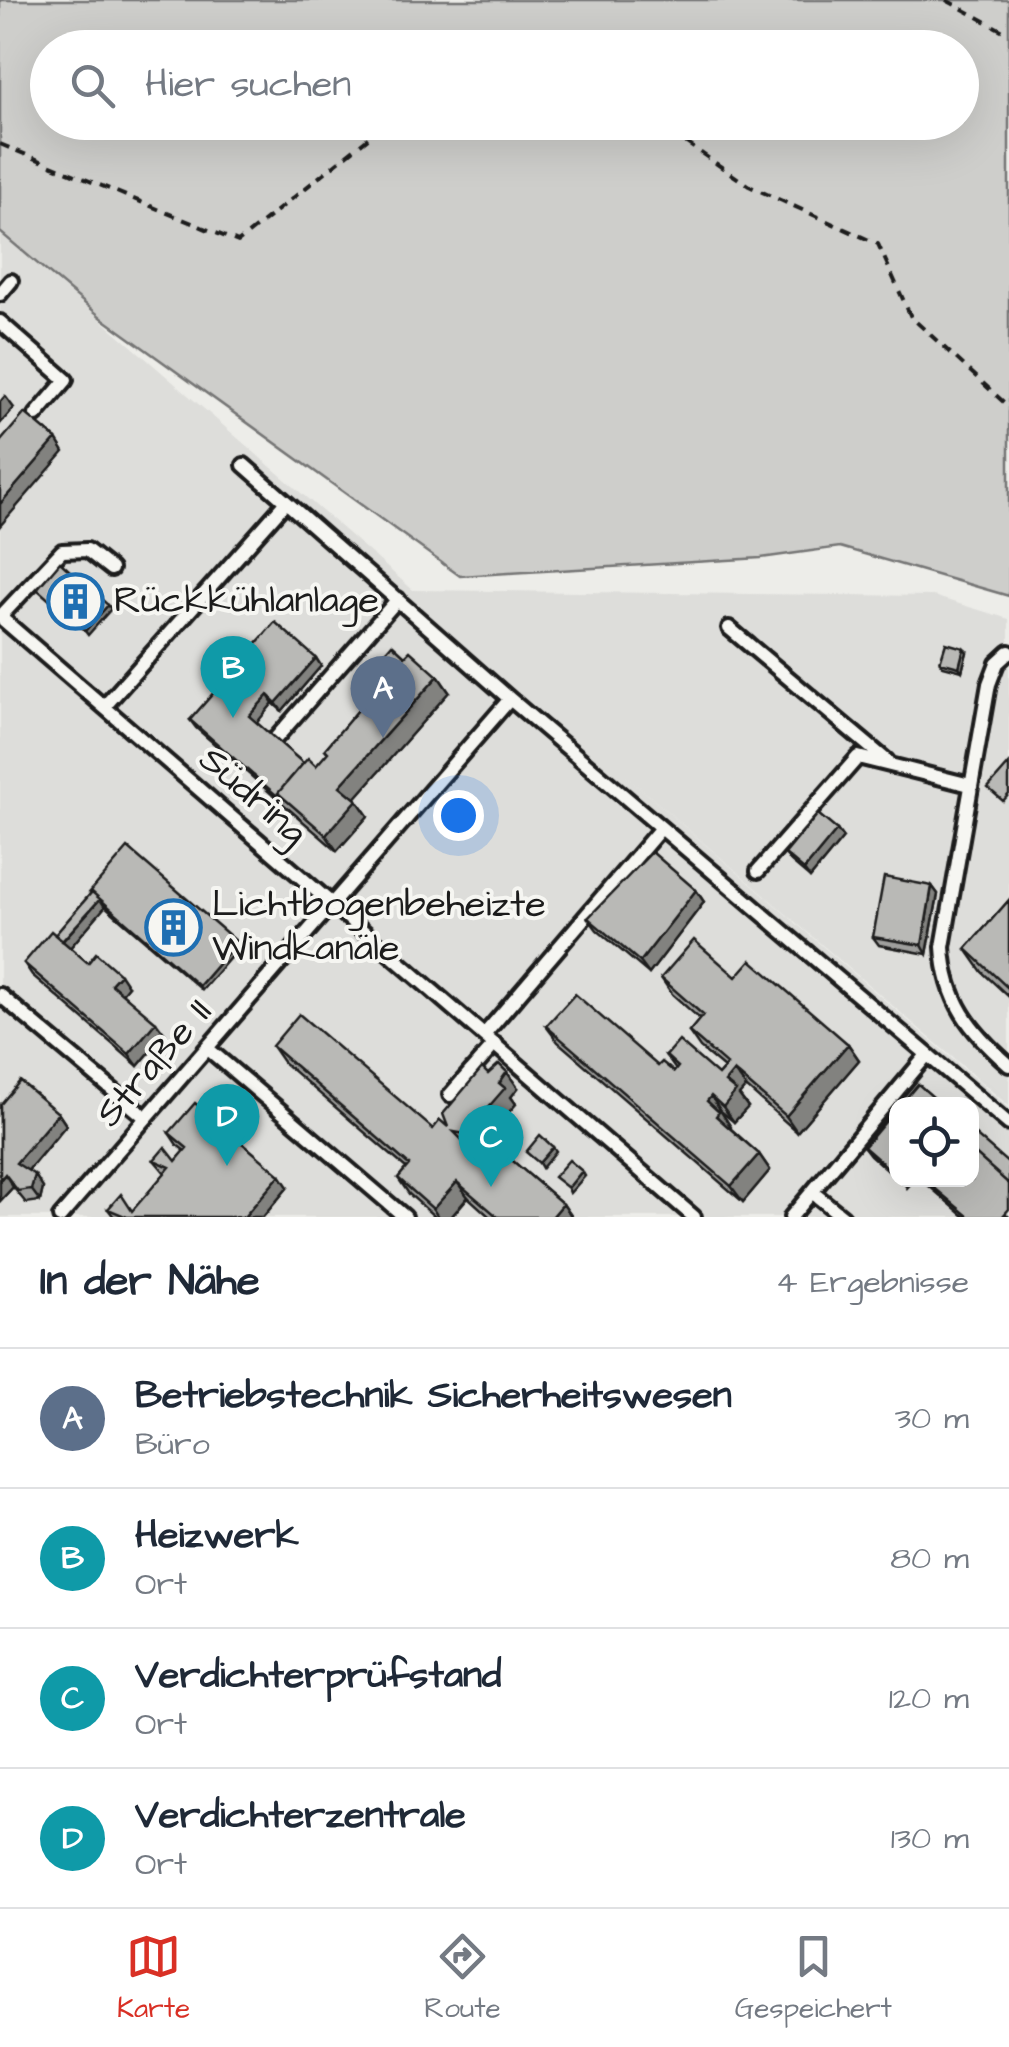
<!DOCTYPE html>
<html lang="de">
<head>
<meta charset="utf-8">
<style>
	body { margin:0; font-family:"Architects Daughter",sans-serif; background:#f2f2f3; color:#1f2937 }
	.controls { position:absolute; right:30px; bottom:30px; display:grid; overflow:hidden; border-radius:20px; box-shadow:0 10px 40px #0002 }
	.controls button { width:90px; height:90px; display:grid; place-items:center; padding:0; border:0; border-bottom:2px solid #e0e1e3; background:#fff; color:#1f2937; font:50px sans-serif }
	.you { position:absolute; left:458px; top:815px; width:35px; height:35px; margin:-25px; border:8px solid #fff; border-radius:50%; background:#1a73e8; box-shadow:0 0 0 15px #1a73e833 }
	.badge { display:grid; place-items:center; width:65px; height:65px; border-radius:50%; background:#d93025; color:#fff; font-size:32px; font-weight:700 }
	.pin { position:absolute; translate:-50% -82px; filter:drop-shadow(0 2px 5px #0008) }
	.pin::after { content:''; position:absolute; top:52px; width:35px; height:30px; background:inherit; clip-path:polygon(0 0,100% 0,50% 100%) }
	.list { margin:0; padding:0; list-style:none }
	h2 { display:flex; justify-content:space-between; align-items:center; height:130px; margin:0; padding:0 40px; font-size:42px }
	h2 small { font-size:32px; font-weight:400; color:#747a83 }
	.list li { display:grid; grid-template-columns:65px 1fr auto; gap:30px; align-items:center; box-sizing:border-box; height:140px; padding:0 40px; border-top:2px solid #e0e1e3 }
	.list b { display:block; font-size:38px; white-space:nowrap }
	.list p { margin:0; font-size:32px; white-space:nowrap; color:#747a83 }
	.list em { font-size:32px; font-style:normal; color:#747a83 }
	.icon { flex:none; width:55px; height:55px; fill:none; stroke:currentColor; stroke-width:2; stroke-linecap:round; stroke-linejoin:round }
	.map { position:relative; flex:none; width:1009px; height:1217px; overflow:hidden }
	.search { position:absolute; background:#fff; box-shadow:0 10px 40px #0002; left:30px; right:30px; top:30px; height:110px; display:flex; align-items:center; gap:25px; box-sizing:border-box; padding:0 35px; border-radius:55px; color:#747a83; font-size:38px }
	.sheet { height:690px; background:#fff }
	nav { display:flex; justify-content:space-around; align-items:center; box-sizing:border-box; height:140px; border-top:2px solid #e0e1e3; background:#fff; font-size:28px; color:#747a83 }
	nav a { display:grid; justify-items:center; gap:5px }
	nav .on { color:#d93025 }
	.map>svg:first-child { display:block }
</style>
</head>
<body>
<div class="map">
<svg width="1009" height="1217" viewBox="0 0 1009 1217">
	<rect width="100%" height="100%" fill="#edede9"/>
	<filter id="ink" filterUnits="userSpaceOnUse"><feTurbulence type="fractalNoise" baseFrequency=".01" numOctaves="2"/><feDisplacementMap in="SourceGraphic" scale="20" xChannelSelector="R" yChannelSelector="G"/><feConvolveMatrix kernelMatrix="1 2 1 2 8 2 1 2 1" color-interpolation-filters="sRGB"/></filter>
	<g filter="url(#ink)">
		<path fill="#ddddda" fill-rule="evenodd" d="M0,232L413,590L933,596L1009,619V1106L618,769L1009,1108V1217H0ZM896,1104H972V1180H896Z"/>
		<path fill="#cececb" stroke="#757574" stroke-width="2.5" fill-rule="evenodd" d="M0,0H1009V596L840,547L761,558L460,576L102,318L0,232ZM48,48H962V122H48Z"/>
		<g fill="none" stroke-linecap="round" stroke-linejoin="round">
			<defs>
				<path id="lane" d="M0,294L11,281
					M0,322L66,380L36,415
					M244,465L510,699L1009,1124
					M0,617L694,1217
					M0,617L62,551L87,550L111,569
					M729,628L887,761
					M1009,652L997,663L989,684L943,947C946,1001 970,1031 1009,1065
					M104,707L286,502
					M276,738L398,599
					M758,871L858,757L970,785
					M0,995L146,1118
					M484,1035L661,828
					M207,1048L405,1217
					M450,1095L495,1044
					M812,1192L843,1217
					M60,1217L510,699
					M791,1217L927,1055"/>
			</defs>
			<use href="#lane" stroke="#1c1c1c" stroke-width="20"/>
			<path stroke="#1c1c1c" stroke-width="4" stroke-dasharray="10 8" stroke-linecap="butt" d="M946,0L1009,34
				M656,122L749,186L878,244L911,317L1009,407
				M0,144L238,242L388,122"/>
			<use href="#lane" stroke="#f6f6f2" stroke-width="12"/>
		</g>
		<path fill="#9f9f9d" stroke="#1c1c1c" stroke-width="2.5" d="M967,652L962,671L943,666L940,662Z
			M405,656L438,676L449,692L355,798L368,816L337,851L196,728L190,720L316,658L321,666L282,711L273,703L256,723L303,763L316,766L328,753L325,749L367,700L357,685Z
			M837,830L843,838L810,878L791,862L785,854Z
			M932,886L938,894L927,954L879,945L873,937Z
			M696,890L704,902L649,974L597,930L588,918Z
			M91,893L237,942L240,946L202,990L105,906L70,948L88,963L128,986L122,993L165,1034L138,1066L32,975L24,963L55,935Z
			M1009,900V997L982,972L966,949Z
			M736,977L848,1044L859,1060L797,1132L746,1087L739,1095L748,1107L734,1122L722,1112L721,1113L730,1128L759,1154L770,1170L743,1202L558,1042L546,1026L674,1072L676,1070L666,1056L718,1075L724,1068L700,1048L689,1032L700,1019L672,994L661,978Z
			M272,1046L433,1129L448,1127L488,1074L518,1088L511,1097L516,1104L486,1138L563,1204L572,1217H490L468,1197L451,1217H435L409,1194L398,1178L406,1168L283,1062Z
			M0,1105L58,1113L66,1125L28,1171L43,1188L40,1201L26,1203L13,1187L0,1201Z
			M896,1109V1178L870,1155L864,1147Z
			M169,1133L288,1187L263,1217H114L108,1209L133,1211L165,1173L154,1160L176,1161L185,1151L177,1145Z
			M922,1180H972L1009,1217H965Z"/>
		<path fill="#82827f" stroke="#1c1c1c" stroke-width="2.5" d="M5,396L14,408L0,424V402Z
			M56,439L64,452L0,526V504Z
			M108,605L111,609L88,635L85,631Z
			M964,648L967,652L962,671L959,667Z
			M316,658L321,666L282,711L276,703Z
			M438,676L449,692L352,802L340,786Z
			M268,695L273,703L255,725L249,716Z
			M357,800L368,816L337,851L326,835Z
			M837,830L843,838L810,878L804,870Z
			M932,886L938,894L927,954L922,945Z
			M696,890L704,902L649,974L640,962Z
			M100,899L105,907L68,950L62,942Z
			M237,942L240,946L202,990L199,986Z
			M120,974L128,986L120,996L111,984Z
			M156,1022L165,1034L138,1066L129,1054Z
			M848,1044L859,1060L797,1132L786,1116Z
			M734,1071L746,1087L739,1095L748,1107L734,1122L723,1107L725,1082Z
			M507,1072L518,1088L511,1097L516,1104L476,1149L465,1134Z
			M711,1096L731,1127L727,1132L707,1101Z
			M58,1113L66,1125L24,1175L16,1163Z
			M553,1147L556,1151L542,1168L539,1163Z
			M759,1154L770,1170L743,1202L731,1186Z
			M582,1171L585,1176L570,1193L568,1188Z
			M5,1174L13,1187L0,1201V1180Z
			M35,1175L43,1188L40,1201L31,1189Z
			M280,1175L288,1187L263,1217H244Z
			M902,1180H914L907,1188Z
			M457,1182L468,1197L451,1217H438L433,1209Z
			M563,1204L572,1217H552Z"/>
		<path fill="#b9b9b6" stroke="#1c1c1c" stroke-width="2.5" d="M25,413L56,439L0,504V442Z
			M60,562L108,605L85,631L37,589Z
			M275,622L316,658L276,703L268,695L249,716L303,763L278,793L283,801L190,720Z
			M946,643L964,648L959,667L940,662Z
			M392,644L405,656L410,651L438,676L340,786L357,800L326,835L278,793L308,758L316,766L328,752L325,749L370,696L357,685Z
			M1009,764V794L1003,801L988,788Z
			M818,814L837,830L804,870L785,854Z
			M128,848L237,942L199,986L92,892H90Z
			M652,852L696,890L640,962L588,918Z
			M884,877L932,886L922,945L873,937Z
			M92,892L100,899L62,941L55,935Z
			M1009,900V989L966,949Z
			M51,931L88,963L96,953L120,974L111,984L156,1022L129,1054L24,963Z
			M694,940L736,977L751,960L848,1044L786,1116L734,1071L725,1082L736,1091L723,1107L711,1096L707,1101L719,1112L716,1116L759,1154L731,1186L546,1026L575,994L658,1066L662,1062L674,1072L678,1067L666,1056L679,1041L718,1075L727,1065L689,1032L703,1015L661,978Z
			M299,1014L433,1129L440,1120L448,1127L443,1114L482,1068L488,1074L499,1064L507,1072L499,1083L505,1088L465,1134L454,1132L466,1144L478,1131L563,1204L552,1217H498L457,1182L433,1209L398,1178L409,1165L272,1046Z
			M20,1081L58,1113L16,1163L35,1175L31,1189L18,1191L5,1174L0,1180V1105Z
			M918,1084L941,1104H901Z
			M195,1103L280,1175L244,1217H127L108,1209L121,1194L132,1211L170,1167L154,1160L165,1147L176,1161L187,1148L169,1133Z
			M896,1109V1175L864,1147Z
			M972,1132L1009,1164V1184L972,1151Z
			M540,1135L553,1147L539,1163L526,1152Z
			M972,1151L1009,1184V1209L1002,1217H969L925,1180H972Z
			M569,1160L582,1171L568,1188L554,1177Z"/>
	</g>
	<defs>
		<symbol id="building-ring" viewBox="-11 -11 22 22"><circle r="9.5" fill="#f6f6f2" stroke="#1f6fb2" stroke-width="1.5"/><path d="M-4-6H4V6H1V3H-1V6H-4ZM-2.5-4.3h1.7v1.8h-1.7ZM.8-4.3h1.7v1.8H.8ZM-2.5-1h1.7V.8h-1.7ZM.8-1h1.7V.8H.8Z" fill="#1f6fb2"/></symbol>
	</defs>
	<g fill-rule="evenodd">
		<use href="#building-ring" x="44" y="570" width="63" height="63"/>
		<use href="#building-ring" x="142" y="896" width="63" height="63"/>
	</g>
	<g text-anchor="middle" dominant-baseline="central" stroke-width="8" stroke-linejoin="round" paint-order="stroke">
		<g font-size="38" fill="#1c1c1c" stroke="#f6f6f2" text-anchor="start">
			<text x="114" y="601">Rückkühlanlage</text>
			<text x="212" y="905">Lichtbogenbeheizte<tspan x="212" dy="44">Windkanäle</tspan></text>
		</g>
		<g font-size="38" fill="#1c1c1c" stroke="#f6f6f2">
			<text transform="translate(253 796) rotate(41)">Südring</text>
			<text transform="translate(154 1063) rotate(-49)">Straße II</text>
		</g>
	</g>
</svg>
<div class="controls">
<button><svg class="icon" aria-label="locate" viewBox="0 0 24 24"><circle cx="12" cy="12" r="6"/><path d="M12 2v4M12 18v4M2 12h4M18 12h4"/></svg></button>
</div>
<div class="you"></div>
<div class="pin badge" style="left:383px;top:738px;background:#5c6f8a">A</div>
<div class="pin badge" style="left:233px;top:718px;background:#0f9aa8">B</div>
<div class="pin badge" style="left:491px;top:1187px;background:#0f9aa8">C</div>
<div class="pin badge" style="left:227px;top:1166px;background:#0f9aa8">D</div>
<div class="search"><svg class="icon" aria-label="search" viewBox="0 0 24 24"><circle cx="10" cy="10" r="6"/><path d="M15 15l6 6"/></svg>Hier suchen</div>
</div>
<section class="sheet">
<h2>In der Nähe<small>4 Ergebnisse</small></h2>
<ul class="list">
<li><span class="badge" style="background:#5c6f8a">A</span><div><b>Betriebstechnik Sicherheitswesen</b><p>Büro</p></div><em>30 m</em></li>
<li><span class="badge" style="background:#0f9aa8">B</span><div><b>Heizwerk</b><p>Ort</p></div><em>80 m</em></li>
<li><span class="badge" style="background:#0f9aa8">C</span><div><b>Verdichterprüfstand</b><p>Ort</p></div><em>120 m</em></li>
<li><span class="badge" style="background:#0f9aa8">D</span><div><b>Verdichterzentrale</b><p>Ort</p></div><em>130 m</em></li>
</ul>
</section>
<nav>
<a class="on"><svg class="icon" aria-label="map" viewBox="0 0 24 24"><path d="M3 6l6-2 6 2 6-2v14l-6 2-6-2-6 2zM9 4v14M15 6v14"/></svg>Karte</a>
<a><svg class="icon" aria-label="directions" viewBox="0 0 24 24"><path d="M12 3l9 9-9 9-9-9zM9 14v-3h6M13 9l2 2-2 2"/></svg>Route</a>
<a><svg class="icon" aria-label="saved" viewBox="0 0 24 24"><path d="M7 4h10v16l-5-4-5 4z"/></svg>Gespeichert</a>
</nav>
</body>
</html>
